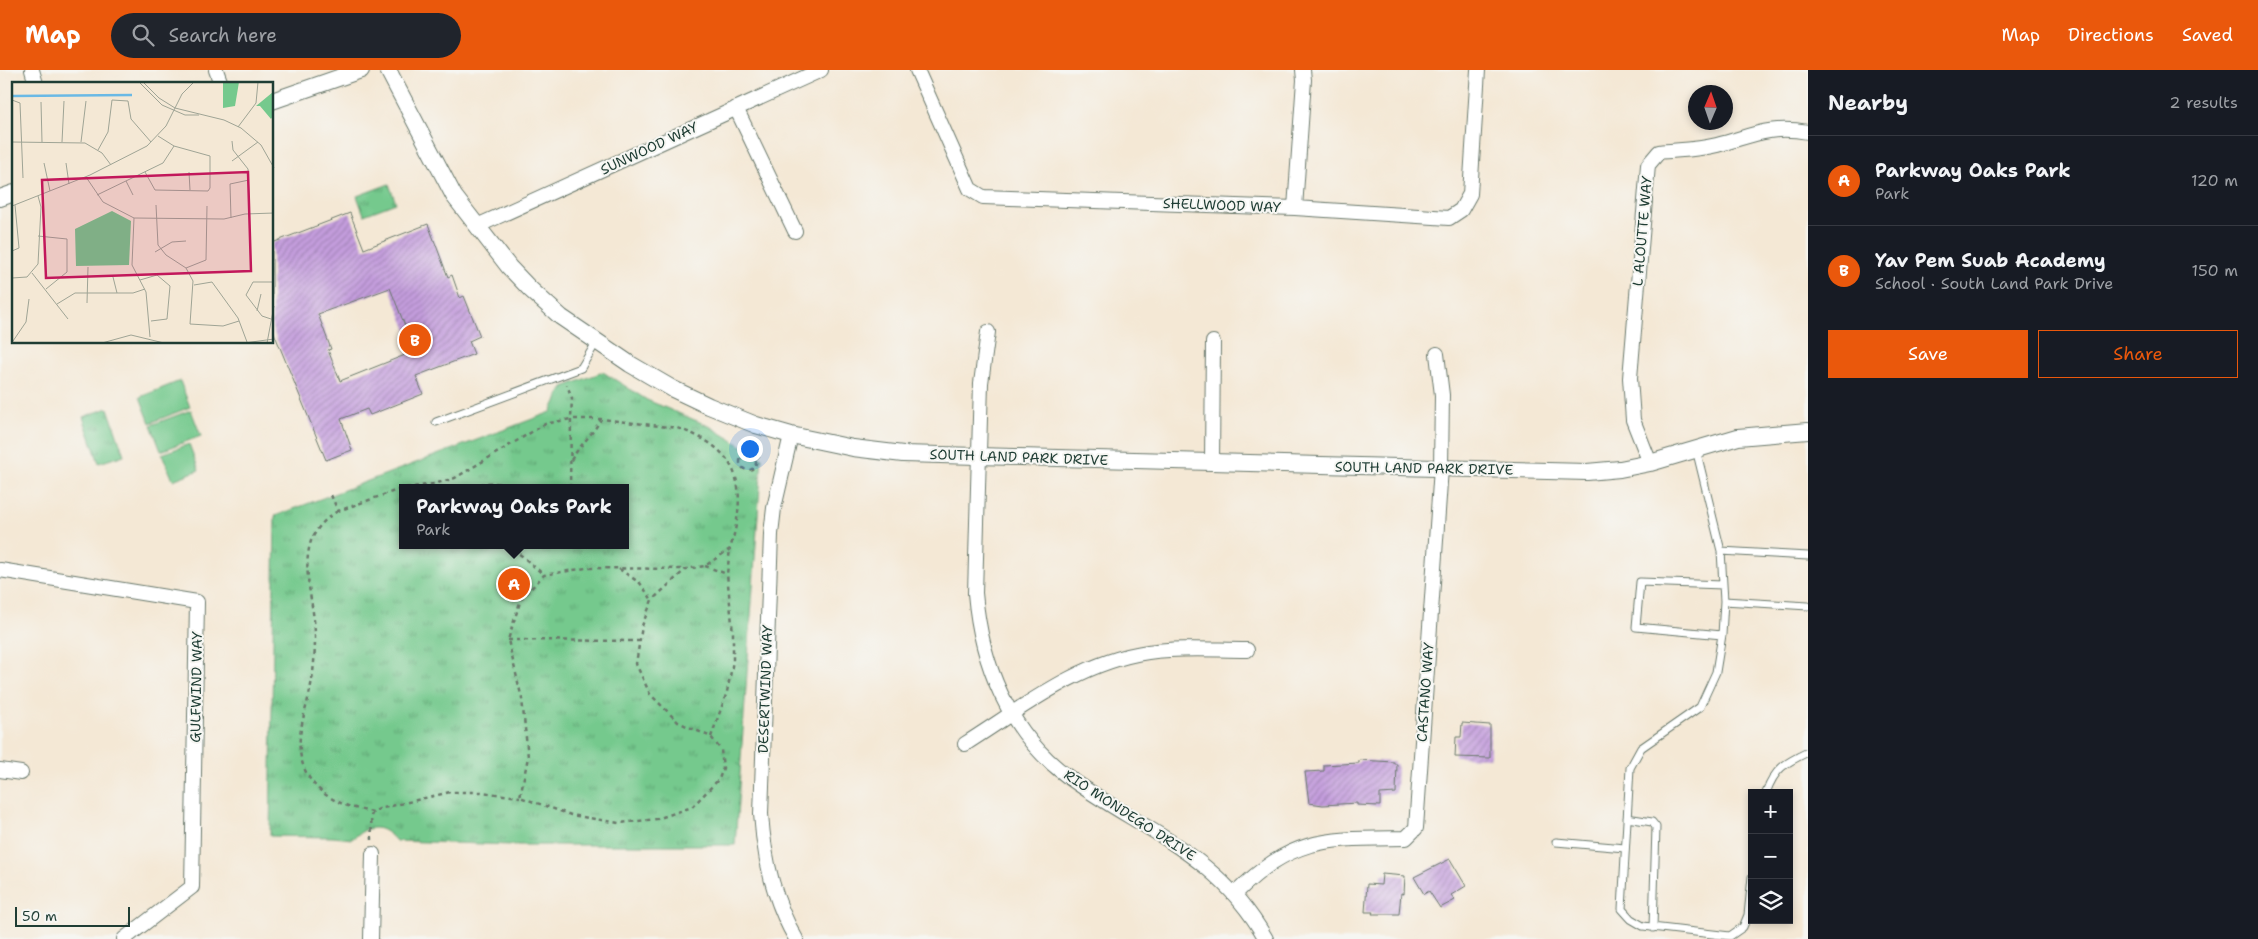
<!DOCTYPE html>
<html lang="en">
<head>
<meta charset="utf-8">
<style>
	body { margin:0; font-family:"Shantell Sans",sans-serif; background:#20242c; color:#f1f3f6 }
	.controls { position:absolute; right:15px; bottom:15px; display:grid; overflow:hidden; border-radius:0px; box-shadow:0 2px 8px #0003 }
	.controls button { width:45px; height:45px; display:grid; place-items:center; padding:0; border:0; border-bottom:1px solid #363941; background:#171b24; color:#f1f3f6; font:25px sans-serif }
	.compass { position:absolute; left:1688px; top:15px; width:45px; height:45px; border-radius:50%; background:#171b24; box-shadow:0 2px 8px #0003; rotate:2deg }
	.scale { position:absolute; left:15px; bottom:12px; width:115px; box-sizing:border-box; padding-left:5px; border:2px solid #1f3d34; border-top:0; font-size:14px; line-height:18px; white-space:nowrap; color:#1f3d34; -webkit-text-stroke:4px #f6f6f2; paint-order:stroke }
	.you { position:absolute; left:749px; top:378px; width:18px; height:18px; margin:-12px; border:4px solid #fff; border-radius:50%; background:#1a73e8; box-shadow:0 0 0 8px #1a73e833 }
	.badge { display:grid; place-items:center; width:32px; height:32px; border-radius:50%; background:#ea580c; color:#fff; font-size:16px; font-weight:700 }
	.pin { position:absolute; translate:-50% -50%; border:2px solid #fff; box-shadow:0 1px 5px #0006 }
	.popup { position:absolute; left:399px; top:414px; width:230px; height:65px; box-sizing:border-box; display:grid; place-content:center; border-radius:0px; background:#171b24; filter:drop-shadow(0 1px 4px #0005); font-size:16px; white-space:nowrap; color:#9ea1a6 }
	.popup b { font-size:19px; color:#f1f3f6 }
	.popup::after { content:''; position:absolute; left:50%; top:100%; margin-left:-10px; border:10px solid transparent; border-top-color:#171b24 }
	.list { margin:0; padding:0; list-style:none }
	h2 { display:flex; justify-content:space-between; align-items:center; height:65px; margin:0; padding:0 20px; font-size:21px }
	h2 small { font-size:16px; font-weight:400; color:#9ea1a6 }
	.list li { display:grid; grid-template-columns:32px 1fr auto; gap:15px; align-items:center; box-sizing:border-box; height:90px; padding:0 20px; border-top:1px solid #363941 }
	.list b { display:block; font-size:19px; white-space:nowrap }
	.list p { margin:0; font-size:16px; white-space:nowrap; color:#9ea1a6 }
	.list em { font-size:16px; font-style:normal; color:#9ea1a6 }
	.actions { display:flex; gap:10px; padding:15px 20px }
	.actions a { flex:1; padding:11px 0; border:1px solid #ea580c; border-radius:0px; text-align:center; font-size:18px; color:#ea580c }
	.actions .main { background:#ea580c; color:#fff }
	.icon { flex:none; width:28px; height:28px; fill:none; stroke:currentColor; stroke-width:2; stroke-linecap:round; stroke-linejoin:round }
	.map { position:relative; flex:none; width:1808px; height:869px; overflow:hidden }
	header { display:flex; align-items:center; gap:30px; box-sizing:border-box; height:70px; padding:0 25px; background:#ea580c; color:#fff }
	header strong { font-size:24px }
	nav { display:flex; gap:28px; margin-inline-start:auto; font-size:18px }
	.search { width:350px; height:45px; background:#20242c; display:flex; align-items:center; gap:12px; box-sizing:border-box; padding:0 18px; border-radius:28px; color:#9ea1a6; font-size:19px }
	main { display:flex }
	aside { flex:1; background:#171b24 }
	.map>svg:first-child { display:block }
</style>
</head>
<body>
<header>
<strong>Map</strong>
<div class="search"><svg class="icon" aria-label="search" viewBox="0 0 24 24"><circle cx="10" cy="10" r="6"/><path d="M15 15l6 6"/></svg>Search here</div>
<nav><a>Map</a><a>Directions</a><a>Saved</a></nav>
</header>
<main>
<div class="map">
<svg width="1808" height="869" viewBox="0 0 1808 869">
	<defs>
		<pattern id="grass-tufts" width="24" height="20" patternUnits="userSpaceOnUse" patternTransform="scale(1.25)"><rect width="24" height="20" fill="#75c98d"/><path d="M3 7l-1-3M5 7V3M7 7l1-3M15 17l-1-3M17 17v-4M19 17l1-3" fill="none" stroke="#5fa474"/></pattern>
		<pattern id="building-hatch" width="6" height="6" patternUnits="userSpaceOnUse" patternTransform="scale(1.25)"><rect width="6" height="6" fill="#c49ddd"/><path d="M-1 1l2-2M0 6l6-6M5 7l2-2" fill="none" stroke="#9f81b4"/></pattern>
	</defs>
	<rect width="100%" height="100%" fill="#f6f6f2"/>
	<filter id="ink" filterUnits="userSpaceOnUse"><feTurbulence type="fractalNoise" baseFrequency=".02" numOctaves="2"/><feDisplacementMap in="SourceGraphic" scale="10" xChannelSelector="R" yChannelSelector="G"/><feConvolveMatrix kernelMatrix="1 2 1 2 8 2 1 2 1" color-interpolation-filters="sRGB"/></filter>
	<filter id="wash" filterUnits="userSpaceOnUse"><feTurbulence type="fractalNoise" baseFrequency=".0096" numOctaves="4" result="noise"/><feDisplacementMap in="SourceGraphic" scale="20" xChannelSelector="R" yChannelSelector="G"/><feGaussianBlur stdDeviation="1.12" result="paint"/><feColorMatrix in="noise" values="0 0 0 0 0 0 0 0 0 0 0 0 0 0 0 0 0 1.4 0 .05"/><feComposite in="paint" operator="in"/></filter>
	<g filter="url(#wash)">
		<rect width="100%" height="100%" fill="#f4e8d5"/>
		<path fill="url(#grass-tufts)" stroke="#4a8360" fill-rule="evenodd" d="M389,114L396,133L364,145L357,126Z
			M603,302L647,330L709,356L762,388L735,775H512L396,771C381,753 368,755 352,769L333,767L270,766L275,446L551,342L563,317ZM403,418H625V475H403Z
			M108,338L124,385L99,393L83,347Z"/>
		<path fill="#75c98d" stroke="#4a8360" d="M180,311L190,337L150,353L140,327Z
			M191,340L201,366L161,381L151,355Z
			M189,374L199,400L173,410L162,384Z"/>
		<g id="blocks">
			<path fill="url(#building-hatch)" fill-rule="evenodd" d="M350,143L364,179L428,154L448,207L452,205L460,228L464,226L480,266L469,271L474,284L416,306L423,324L370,345L367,339L341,349L352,380L326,390L272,258V173ZM390,218L415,281L340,311L328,280L331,279L318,244Z
				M1462,653L1490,655V688L1455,687L1456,667H1461Z
				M1359,690L1394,692V694H1397L1396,723L1380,724V736L1357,735V733L1323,735L1309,733L1305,702L1324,701V695L1359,693Z
				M1450,789L1466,816L1451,825L1455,830L1440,838L1429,821L1424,824L1414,807Z
				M1382,804L1405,806L1404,824L1401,823L1399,844H1372L1373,842H1365L1367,814L1381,815Z"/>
		</g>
	</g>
	<g filter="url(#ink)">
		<use href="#blocks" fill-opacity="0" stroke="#6a796c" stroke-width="1"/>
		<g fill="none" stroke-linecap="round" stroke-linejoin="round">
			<defs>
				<path id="service" d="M436,352L581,298L597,271
					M1696,379L1721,481L1724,531L1722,565L1716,602L1700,637L1641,678L1630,698L1622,839L1631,849L1643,856L1730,866L1743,857L1748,845L1752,807
					M1721,481L1808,486
					M1724,531L1808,536
					M1722,565L1636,557L1640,512L1723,515
					M1766,723C1775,698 1785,693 1808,682
					M1627,748L1652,752L1656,757L1653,858
					M1556,772L1625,778"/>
				<path id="minor" d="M32,0L36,14
					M216,0L221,14
					M917,0L970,119L983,127L1295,138L1449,148L1461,140L1470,124L1478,0
					M736,38L795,161
					M1295,138L1304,10L1303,0
					M477,156L821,0
					M988,262L981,313L975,523C981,593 1008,662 1067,706C1142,761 1217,782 1266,869
					M791,365L774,438L771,464L761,744C764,788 773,830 796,869
					M1212,393L1213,272
					M1650,393L1633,350L1630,308L1648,95L1659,82C1678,80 1698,80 1717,75C1752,66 1769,55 1808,62
					M0,500L197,532L192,817L124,869
					M965,674C1022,638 1079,592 1148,582C1180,577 1214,580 1247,580
					M0,700L21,703
					M1235,824C1294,765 1328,769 1406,768L1416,758L1441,398L1442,325L1437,284
					M371,869L373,784"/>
				<path id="tertiary" d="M388,0L454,126L509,197L530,219L561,247L630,294L673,319L709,336L756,355L791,365L853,378L903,384L1587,402L1620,399L1650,393L1738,367L1808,361
					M272,31L361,0
					M0,128L14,123"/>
			</defs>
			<use href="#service" stroke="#6a796c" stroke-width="9"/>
			<use href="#minor" stroke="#6a796c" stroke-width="16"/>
			<use href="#tertiary" stroke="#6a796c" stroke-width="18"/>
			<path stroke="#6a796c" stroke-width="2.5" stroke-dasharray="4 4" stroke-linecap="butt" d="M740 392a8 8 0 1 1 16 0a8 8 0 1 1-16 0Z
				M756,388L763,385
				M571,390C580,375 593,364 601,349
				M406,418L434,414L455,408L545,354L571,349L572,328L567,315
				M472,418C485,412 496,410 508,418
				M570,418L571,349H601L677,358C742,379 748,419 730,479L705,496L686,499L652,530L642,556L636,594L650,624L678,652L711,667L721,680L723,698L719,709L692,737L657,749L619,753L571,745L520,727L528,687L522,629L508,570L521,529L544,505L586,498L686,499
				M331,425L338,441L403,418
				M338,441C326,447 316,459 311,471C301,501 315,535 315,566C315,581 314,600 311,615C306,645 292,670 305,700C317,727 347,738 373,742
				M506,475L522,486L544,505
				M705,496L727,504
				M619,499L640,513L652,530
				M508,570L639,571
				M711,667L727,622L733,591V563L727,504L730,479
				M372,770L371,746L373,742L379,739L450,722H481L520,727"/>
			<use href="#service" stroke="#fff" stroke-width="7"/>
			<use href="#minor" stroke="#fff" stroke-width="14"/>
			<use href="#tertiary" stroke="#fff" stroke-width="16"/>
		</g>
	</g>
	<g text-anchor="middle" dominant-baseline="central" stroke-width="4" stroke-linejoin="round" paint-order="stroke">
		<g font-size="14" fill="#1f3d34" stroke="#f6f6f2">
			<text transform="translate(649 78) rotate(-25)">SUNWOOD WAY</text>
			<text transform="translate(1222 135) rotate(2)">SHELLWOOD WAY</text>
			<text transform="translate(1642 161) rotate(-85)">L ALOUTTE WAY</text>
			<text transform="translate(1019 387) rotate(2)">SOUTH LAND PARK DRIVE</text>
			<text transform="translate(1424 398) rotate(1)">SOUTH LAND PARK DRIVE</text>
			<text transform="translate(196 617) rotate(-89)">GULFWIND WAY</text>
			<text transform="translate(765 619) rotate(-88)">DESERTWIND WAY</text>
			<text transform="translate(1425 622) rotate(-86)">CASTANO WAY</text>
			<text transform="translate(1130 745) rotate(33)">RIO MONDEGO DRIVE</text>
		</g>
	</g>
	<g transform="translate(12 12)">
		<rect width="261" height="261" fill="#f4e8d5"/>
		<path d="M211,0H227L223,24L211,26ZM261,10V34L259,37L248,24H244ZM100,129L119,139L117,183L64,184L63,147Z" fill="#75c98d"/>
		<path fill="none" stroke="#6ab9e5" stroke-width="2.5" d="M0,14L120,13"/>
		<path fill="none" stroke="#9fa495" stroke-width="1" d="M127,0L150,23L173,33H187M131,0L147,16L163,26L212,38L229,46L249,63L262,86M0,18L8,21L11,96M29,20L30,60M226,45L244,21L246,0M220,59L221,68L236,87L237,116M0,60L73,61L90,71L99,83M50,60L52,19M69,60L74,19M86,68L96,50L100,18L116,19L119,37L139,60M220,79L246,60M32,81L38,109M54,81L57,102M133,90L143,108L196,109L198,106V74L162,64L146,54M177,90L178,108M74,95L91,120L122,136L212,137L233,132L262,131M114,99L121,113M85,113L151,81L162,64M144,123L146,163L154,173L174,186L181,199L178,242L211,244L227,239M0,124L78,93L135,64L154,44L170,12L182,0M122,136L120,183L134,210L138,255M219,136L218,102L237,98M26,154L55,157V190L34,207M0,169L7,166L3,123M143,170L160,160L174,159M174,186L194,178L195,124M20,191L56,237M101,195L105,211M0,196L15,195L26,182L29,125L26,114M128,198L145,193L158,204L155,237L139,239M182,203L200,200L226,236L235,260M75,221L76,185M45,222L63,211H121L133,207M245,229L249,212M259,237L250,234L234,213L241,200H262M1,259L14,240L17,217M90,261L119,253L152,261M232,261L262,257M255,261L262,224"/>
		<path fill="#c2185b" fill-opacity="0.15" stroke="#c2185b" stroke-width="2.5" d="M236,90L239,189L34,196L30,98Z"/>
		<rect width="261" height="261" fill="none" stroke="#1f3d34" stroke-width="2.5"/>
	</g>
</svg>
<div class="controls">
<button>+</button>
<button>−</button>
<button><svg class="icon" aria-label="layers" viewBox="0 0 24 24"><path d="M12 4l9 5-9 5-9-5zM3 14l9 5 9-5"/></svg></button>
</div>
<svg class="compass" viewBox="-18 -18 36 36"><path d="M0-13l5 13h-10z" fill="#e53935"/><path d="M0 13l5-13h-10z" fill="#9ea1a6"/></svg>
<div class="scale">50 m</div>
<div class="you"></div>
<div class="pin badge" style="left:514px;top:514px">A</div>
<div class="popup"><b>Parkway Oaks Park</b>Park</div>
<div class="pin badge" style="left:415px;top:270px">B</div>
</div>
<aside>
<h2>Nearby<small>2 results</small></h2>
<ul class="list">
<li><span class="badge">A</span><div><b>Parkway Oaks Park</b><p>Park</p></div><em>120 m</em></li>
<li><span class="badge">B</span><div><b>Yav Pem Suab Academy</b><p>School · South Land Park Drive</p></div><em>150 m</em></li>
</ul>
<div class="actions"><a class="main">Save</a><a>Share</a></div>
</aside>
</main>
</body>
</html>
